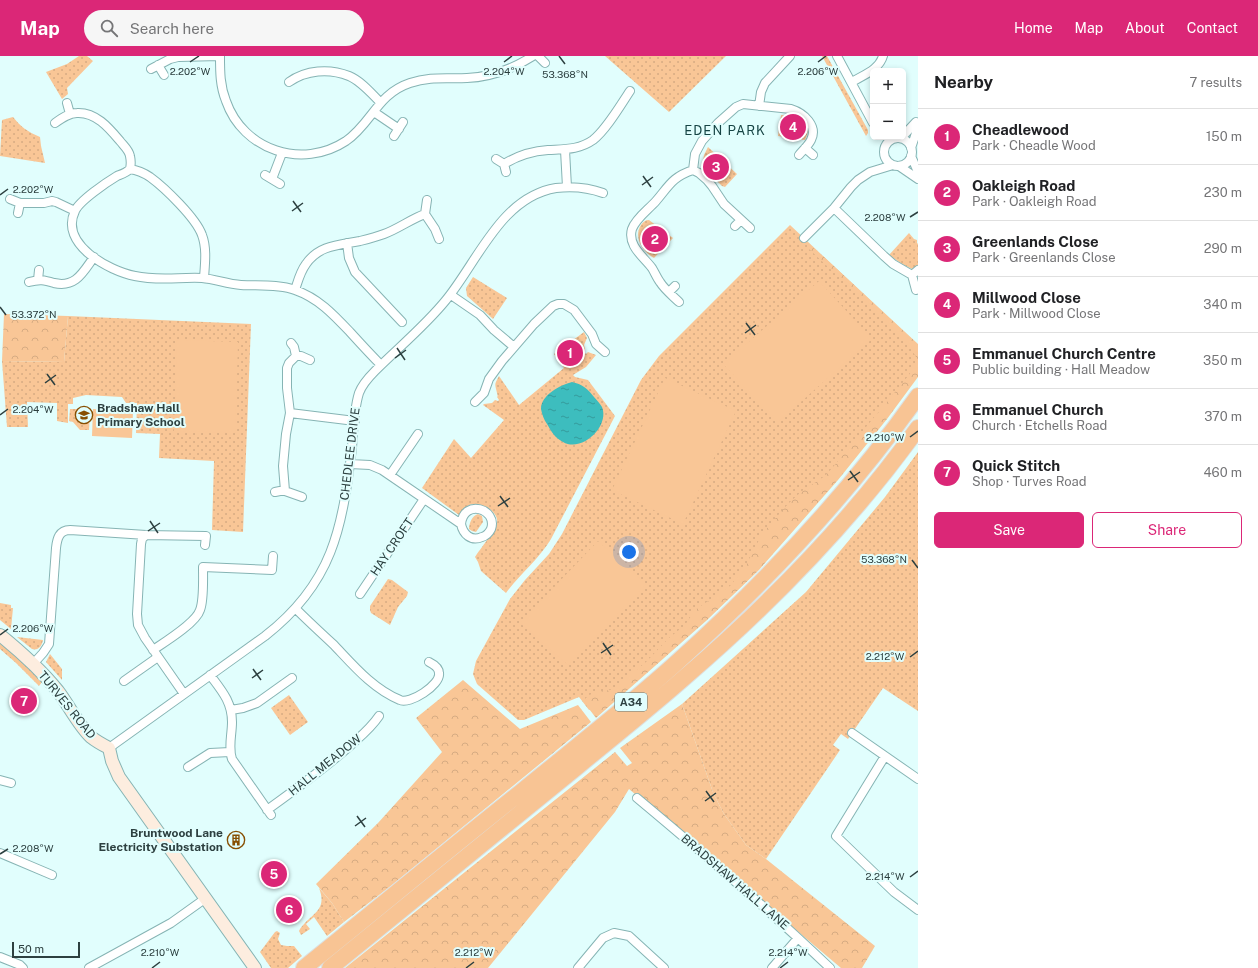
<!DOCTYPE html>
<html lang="en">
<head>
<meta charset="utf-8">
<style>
	body { margin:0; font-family:"Public Sans",sans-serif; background:#f6f6f6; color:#202124 }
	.controls { position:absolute; right:12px; top:12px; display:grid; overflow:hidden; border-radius:6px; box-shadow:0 2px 6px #0003 }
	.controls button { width:36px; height:36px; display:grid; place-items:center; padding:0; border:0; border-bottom:1px solid #e0e0e0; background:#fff; color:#202124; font:20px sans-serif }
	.scale { position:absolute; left:12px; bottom:10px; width:68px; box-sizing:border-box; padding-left:4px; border:2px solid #2d4040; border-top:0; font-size:11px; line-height:14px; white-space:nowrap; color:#2d4040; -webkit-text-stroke:3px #e1fefd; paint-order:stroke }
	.you { position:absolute; left:629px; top:496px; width:14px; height:14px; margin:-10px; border:3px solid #fff; border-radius:50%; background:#1a73e8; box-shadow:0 0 0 6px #1a73e833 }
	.badge { display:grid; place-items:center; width:26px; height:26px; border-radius:50%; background:#db2777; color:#fff; font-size:13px; font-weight:700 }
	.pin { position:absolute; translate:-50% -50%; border:2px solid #fff; box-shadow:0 1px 4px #0006 }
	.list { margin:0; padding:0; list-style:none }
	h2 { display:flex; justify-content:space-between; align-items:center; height:52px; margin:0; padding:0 16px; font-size:17px }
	h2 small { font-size:13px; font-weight:400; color:#757577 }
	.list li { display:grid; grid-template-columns:26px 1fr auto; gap:12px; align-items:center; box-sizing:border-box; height:56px; padding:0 16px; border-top:1px solid #e0e0e0 }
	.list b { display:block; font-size:15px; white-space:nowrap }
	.list p { margin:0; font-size:13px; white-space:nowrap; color:#757577 }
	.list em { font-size:13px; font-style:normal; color:#757577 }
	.actions { display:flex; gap:8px; padding:12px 16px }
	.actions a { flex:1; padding:9px 0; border:1px solid #db2777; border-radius:6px; text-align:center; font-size:14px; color:#db2777 }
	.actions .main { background:#db2777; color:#fff }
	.icon { flex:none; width:22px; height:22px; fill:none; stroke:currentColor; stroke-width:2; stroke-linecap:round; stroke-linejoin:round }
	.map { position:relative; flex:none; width:918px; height:912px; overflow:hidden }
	header { display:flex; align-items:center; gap:24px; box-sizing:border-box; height:56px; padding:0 20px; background:#db2777; color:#fff }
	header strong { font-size:19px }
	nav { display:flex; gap:22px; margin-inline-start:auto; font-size:14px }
	.search { width:280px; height:36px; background:#f6f6f6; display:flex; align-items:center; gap:10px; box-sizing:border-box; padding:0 14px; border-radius:22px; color:#757577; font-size:15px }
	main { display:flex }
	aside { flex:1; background:#fff }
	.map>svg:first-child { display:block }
</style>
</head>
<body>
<header>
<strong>Map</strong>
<div class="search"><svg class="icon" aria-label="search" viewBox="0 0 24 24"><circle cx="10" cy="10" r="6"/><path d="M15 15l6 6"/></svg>Search here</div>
<nav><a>Home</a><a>Map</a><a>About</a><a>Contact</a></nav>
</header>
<main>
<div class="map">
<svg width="918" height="912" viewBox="0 0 918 912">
	<defs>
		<pattern id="green-dots" width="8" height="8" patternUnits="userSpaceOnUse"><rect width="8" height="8" fill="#f9c696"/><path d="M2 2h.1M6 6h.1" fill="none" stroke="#d6ab82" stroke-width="1.8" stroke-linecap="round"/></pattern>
		<pattern id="forest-crowns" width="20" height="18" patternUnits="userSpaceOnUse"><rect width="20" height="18" fill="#f9c696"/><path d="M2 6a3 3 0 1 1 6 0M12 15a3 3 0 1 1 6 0" fill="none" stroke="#d6ab82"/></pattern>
		<pattern id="water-ripples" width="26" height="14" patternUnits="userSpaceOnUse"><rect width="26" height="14" fill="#3dbdbe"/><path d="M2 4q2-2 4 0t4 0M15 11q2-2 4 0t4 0" fill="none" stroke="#349b9c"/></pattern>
	</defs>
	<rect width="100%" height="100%" fill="#e1fefd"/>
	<path fill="url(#green-dots)" d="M79,0H87L93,5L67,32L68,38L62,43L46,16L67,8Z
		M605,0H726L669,56Z
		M822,0H827L868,74V77L866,80Z
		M781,59C796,60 815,64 805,84L778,80Z
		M13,61C21,71 28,76 40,81L41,90L45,107L0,100L2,64Z
		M708,91L737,118L725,131L722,130L702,110L704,99Z
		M649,164L673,182L654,202C643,196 633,181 641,169C643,166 645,164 649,164Z
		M790,169L918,289V314L734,536L589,654L579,641L524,664H518L477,628L473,618L476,605L510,543L525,524L549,498L562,478L641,324L659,300Z
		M909,177L914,183L917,184V187L918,188V209L912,213L902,208L889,199Z
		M473,221L507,242L493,263L467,240L466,232Z
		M68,260L251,268L243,476L212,474L214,405L159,402L160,378L136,377L137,347H126L122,341L86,339L73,342V348H68V367L57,365V347L27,346L28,371H7L2,305L64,306Z
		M584,276L587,282L584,289L585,293L584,296L586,298L588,296L596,299L586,311L573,319L575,321L588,324L615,360L551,483C539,503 520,518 506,537L481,515L478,506L475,501C480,493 495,475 497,467C499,456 483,447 473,448C466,449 463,454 459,459L422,432L454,383L471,402L504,364L483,349L484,348L492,347L495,344L498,345L499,344C495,338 499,344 497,337C495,328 494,329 499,320L519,349L564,312L554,298Z
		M70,353H90L89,374H80L73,366L69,365Z
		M918,396V655L883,632L848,683L841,678L833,689L840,694L766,803L746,789L724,758L714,739L682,648L806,536L885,441Z
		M478,458L482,460L483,466L476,476L472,475L469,473C469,467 472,460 478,458Z
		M388,523L392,524L408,536L407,540L398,551L390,569L371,557L370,554V550Z
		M0,547L11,549V552H13L11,573L0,564Z
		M17,581L43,584C42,590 38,595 32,593Z
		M0,587L19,603L42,626L39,630L16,607L0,593Z
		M50,598L62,613V624L46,606Z
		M289,639L308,666L290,679L271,652Z
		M319,832L332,847L344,866L327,880L314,861L306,868L310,873L301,879L299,875L300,873C311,857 328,855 319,832Z
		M277,875L280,877L278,883L281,889L287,890H294L302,900L288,912H271L260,896L275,876Z"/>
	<path fill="url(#forest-crowns)" d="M808,187L822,200H823L918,288V321L887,363L838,424L759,514L706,565L596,662L583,645L589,639L598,636L610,634L621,627L646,606L669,582L685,569L695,554L730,530L744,513L760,482L771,467L789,447L802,435L825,420L833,411L909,319L914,311L917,303C913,294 906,288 900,281C871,249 838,221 807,191Z
		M4,258L68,260L64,306L2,305Z
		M463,624L520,673L578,649L591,666L392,829L344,866L332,847L316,828L378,767L442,696L416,662Z
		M682,648L714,739L724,758L746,789L766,803L875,890L862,912H841L629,733L615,756L488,912H345L615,696L627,710L632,707L620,692Z"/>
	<path fill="#f9c696" d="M819,225L872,283L778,366L723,308Z
		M177,284L238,286L235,377L174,375Z
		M665,322L736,355L683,468L612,434Z
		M93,353L133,355L132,382L92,380Z
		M598,485L646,528L568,609L520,567Z"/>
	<path fill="url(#water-ripples)" d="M572,326C582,328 588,333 594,341C597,344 600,348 602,351C610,370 582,397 563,386C555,382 551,375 547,368C544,364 542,358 541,353C541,339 560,329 572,326Z"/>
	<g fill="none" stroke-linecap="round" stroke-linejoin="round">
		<defs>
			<path id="street" d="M220,0C220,16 220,30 226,45C243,94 302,114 346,85C372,67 377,38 410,27C430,20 447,23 467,22C491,21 513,13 533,0
				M538,0L545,7
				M837,0L873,67
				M158,9L164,19
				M151,13L170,3L178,1L220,0
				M289,26C306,14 329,12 349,20C361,25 371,37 380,46
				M852,26C863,19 879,14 883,0
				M67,47L70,58
				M759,50L761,36L765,27L790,0
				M374,56L399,73
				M55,67C62,62 69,57 77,57C96,56 109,72 120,85C124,90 129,94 130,100C131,105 131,109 130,113
				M394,80L403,66
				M903,80L916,66
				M884 96a14 14 0 1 1 28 0a14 14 0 1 1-28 0Z
				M805,92L813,99
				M911,92L916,77L915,68
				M565,94L567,131
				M911,100L918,116
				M496,103L504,108L506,116
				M504,108C517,100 534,95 548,94C564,93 579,94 593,84C606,74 620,50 630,35
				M899,110L918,123
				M693,114L695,98L702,85L718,67L736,51L743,48L791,53C804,57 818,70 811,84C808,90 803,94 799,99
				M693,114L699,117L707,124L712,130L724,148L750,172
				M265,119L280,128
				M272,123L282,97
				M10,143L20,147H44L52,145L56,146L75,155
				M427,144L425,158L435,173L439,183
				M834,152L884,200L893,208L912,219
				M18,157L20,147
				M735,170L741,164
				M804,182L834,152L851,131L858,124L870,116L893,109
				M347,187L349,202L355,216L402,266
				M204,222C205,208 207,192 202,179C196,162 165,132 150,121C144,117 137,114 130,113C126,117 122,118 117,120C107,126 79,145 75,155C59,188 109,215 135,220C157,225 180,221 202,222C215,223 227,228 241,229C258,230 278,228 295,234C318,242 333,258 350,276C360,287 370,298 381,309
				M38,224L39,214
				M29,226C40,223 44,224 54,227C76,232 83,216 94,201
				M295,234C298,225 300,216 306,208C319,189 339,189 360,185C368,183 376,181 384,178C398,173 411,163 425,158
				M916,234L912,219L918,214
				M669,236L675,230
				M451,239L480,259L494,274L514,291
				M679,246C673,240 665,234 660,226C657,222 655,217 652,212C644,201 627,190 632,173C636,162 648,154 656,145C669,130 672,121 693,114
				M291,287L294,291L296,300
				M475,346L484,337L489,323L502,305L534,268L553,250L558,248H564L574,254L592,278L596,288L605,296
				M290,357L355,365
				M350,408L370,409L382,414L461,468C463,478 471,486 482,481C486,480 489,477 491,473C498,453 464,442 461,468
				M390,419L418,378
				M275,436L280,435H285
				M302,441L285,435L283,410L286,378L290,357L287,332V312L289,307L296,300H301L310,304
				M146,479L142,483L141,488L137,558L138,569L145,582L184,638
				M360,538L424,443
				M296,553C308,565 321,577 334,589C353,609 373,633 400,644C409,649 441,629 439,617C439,612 433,608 429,606
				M153,594C165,586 196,567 200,554C204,544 203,523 203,511L272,514L273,500
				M33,608L43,597L49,588L56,492C57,483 59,474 70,474L146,479L206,480L205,489
				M210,619C222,635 232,646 232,666C232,679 228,691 232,703L271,759
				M124,625L158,601
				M231,654L243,652L257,647L292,622
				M852,677L918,723
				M109,692L265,580C333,527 342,473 352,392C353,376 354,353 359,337C362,329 368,322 375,315C398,292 425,270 446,244C478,205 501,141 556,132C573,130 587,131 603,137
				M885,700L836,780L894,836L918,854
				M188,711L210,697L230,696
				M0,724L11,727
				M637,742C703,797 768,853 830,912
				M267,754C296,733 324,713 351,689C361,680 371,672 379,660
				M0,797L52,819
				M0,901L20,909L23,912
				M89,912L171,867L206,842
				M578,912L603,882L614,877L629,880L664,912
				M772,912L798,882"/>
			<path id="secondary" d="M0,579C21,596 41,614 58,635C68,648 79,670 91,681C96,685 103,689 109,692L112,705L119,721L255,912"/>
			<path id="highway" d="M304,912C376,854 448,794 521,736C572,694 625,653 674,609C764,528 848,439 918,340
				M330,912C412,845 495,778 577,711C613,681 650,652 685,621C771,547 852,464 918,372"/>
		</defs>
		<use href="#street" stroke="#86b4b4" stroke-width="10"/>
		<use href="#secondary" stroke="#86b4b4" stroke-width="14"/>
		<use href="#highway" stroke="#dde0e0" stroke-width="18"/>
		<use href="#street" stroke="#fff" stroke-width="8"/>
		<use href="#secondary" stroke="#fdeddf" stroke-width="12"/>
		<use href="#highway" stroke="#f8c494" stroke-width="16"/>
	</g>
	<path fill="none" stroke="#2d4040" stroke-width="1.5" d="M559,0L565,8M190,6L199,0M504,6L512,0M818,6L826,0M643,120L651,131M642,129L653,121M0,139L8,133M293,145L301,156M292,155L303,147M910,161L918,156M0,251L6,259M746,267L755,279M745,277L756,269M397,292L405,304M395,302L406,294M47,318L55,329M45,327L56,319M0,359L8,353M910,381L918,375M850,415L858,426M848,424L860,416M500,440L508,451M498,450L510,442M150,465L158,477M148,475L160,467M912,504L918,512M0,579L8,573M603,587L611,599M601,597L613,589M910,601L918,595M253,613L261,624M252,622L263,614M706,735L714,746M705,745L716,737M357,760L365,771M355,770L366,762M0,798L8,793M910,821L918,815M152,912L160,906M466,912L474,906M780,912L788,906"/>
	<defs>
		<symbol id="school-ring" viewBox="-11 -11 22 22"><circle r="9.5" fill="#e1fefd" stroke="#874f02" stroke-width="1.5"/><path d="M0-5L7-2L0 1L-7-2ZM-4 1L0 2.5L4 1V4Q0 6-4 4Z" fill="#874f02"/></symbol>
		<symbol id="building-ring" viewBox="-11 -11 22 22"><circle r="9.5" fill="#e1fefd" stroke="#874f02" stroke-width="1.5"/><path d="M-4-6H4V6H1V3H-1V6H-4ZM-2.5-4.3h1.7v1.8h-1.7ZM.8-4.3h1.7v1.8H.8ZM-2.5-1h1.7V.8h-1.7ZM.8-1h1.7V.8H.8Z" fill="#874f02"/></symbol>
	</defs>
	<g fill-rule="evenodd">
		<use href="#school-ring" x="74" y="349" width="20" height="20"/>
		<use href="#building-ring" x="226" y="774" width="20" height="20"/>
	</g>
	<g text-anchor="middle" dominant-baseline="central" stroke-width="4" stroke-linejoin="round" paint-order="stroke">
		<rect fill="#e1fefd" stroke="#637979" stroke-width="1" x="615" y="637" width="32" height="18" rx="3"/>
		<g font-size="11" font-weight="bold" fill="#2d4040">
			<text x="631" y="646">A34</text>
		</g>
		<g font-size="12" font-weight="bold" fill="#2d4040" stroke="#e1fefd" text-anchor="start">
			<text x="97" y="352">Bradshaw Hall<tspan x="97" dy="14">Primary School</tspan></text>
			<text x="223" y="777" text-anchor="end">Bruntwood Lane<tspan x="223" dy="14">Electricity Substation</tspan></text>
		</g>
		<g font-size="12" fill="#2d4040" stroke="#e1fefd">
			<text transform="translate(350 398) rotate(-83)">CHEDLEE DRIVE</text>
			<text transform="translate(392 491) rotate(-56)">HAY CROFT</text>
			<text transform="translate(67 649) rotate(51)">TURVES ROAD</text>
			<text transform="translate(325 709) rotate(-39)">HALL MEADOW</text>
			<text transform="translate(735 826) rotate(41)">BRADSHAW HALL LANE</text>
		</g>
		<g font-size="13" letter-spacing="1" fill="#164444" stroke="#e1fefd">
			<text x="725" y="74">EDEN PARK</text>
		</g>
	</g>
	<g font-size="10" text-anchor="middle" fill="#2d4040" stroke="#e1fefd" stroke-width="4" stroke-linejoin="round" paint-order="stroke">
		<text x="190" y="19">2.202°W</text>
		<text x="504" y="19">2.204°W</text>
		<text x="818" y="19">2.206°W</text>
		<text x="565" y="22">53.368°N</text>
		<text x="33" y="137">2.202°W</text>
		<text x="885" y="165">2.208°W</text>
		<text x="34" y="262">53.372°N</text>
		<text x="33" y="357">2.204°W</text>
		<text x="885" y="385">2.210°W</text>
		<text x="884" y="507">53.368°N</text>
		<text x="33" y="576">2.206°W</text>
		<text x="885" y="604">2.212°W</text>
		<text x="33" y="796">2.208°W</text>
		<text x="885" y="824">2.214°W</text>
		<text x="160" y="900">2.210°W</text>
		<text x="474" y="900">2.212°W</text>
		<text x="788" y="900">2.214°W</text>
	</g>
</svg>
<div class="controls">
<button>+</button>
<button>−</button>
</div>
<div class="scale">50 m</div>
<div class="you"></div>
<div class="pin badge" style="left:570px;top:297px">1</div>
<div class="pin badge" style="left:655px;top:183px">2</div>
<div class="pin badge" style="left:716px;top:111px">3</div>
<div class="pin badge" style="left:793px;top:71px">4</div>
<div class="pin badge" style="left:274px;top:818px">5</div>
<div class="pin badge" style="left:289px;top:854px">6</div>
<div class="pin badge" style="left:24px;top:645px">7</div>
</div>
<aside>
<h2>Nearby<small>7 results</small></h2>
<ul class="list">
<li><span class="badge">1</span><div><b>Cheadlewood</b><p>Park · Cheadle Wood</p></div><em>150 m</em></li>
<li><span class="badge">2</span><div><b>Oakleigh Road</b><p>Park · Oakleigh Road</p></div><em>230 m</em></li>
<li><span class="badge">3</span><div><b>Greenlands Close</b><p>Park · Greenlands Close</p></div><em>290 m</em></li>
<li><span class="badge">4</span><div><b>Millwood Close</b><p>Park · Millwood Close</p></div><em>340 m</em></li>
<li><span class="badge">5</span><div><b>Emmanuel Church Centre</b><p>Public building · Hall Meadow</p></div><em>350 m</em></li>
<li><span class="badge">6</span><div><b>Emmanuel Church</b><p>Church · Etchells Road</p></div><em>370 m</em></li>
<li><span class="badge">7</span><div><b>Quick Stitch</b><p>Shop · Turves Road</p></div><em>460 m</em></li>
</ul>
<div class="actions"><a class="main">Save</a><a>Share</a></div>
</aside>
</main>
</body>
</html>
